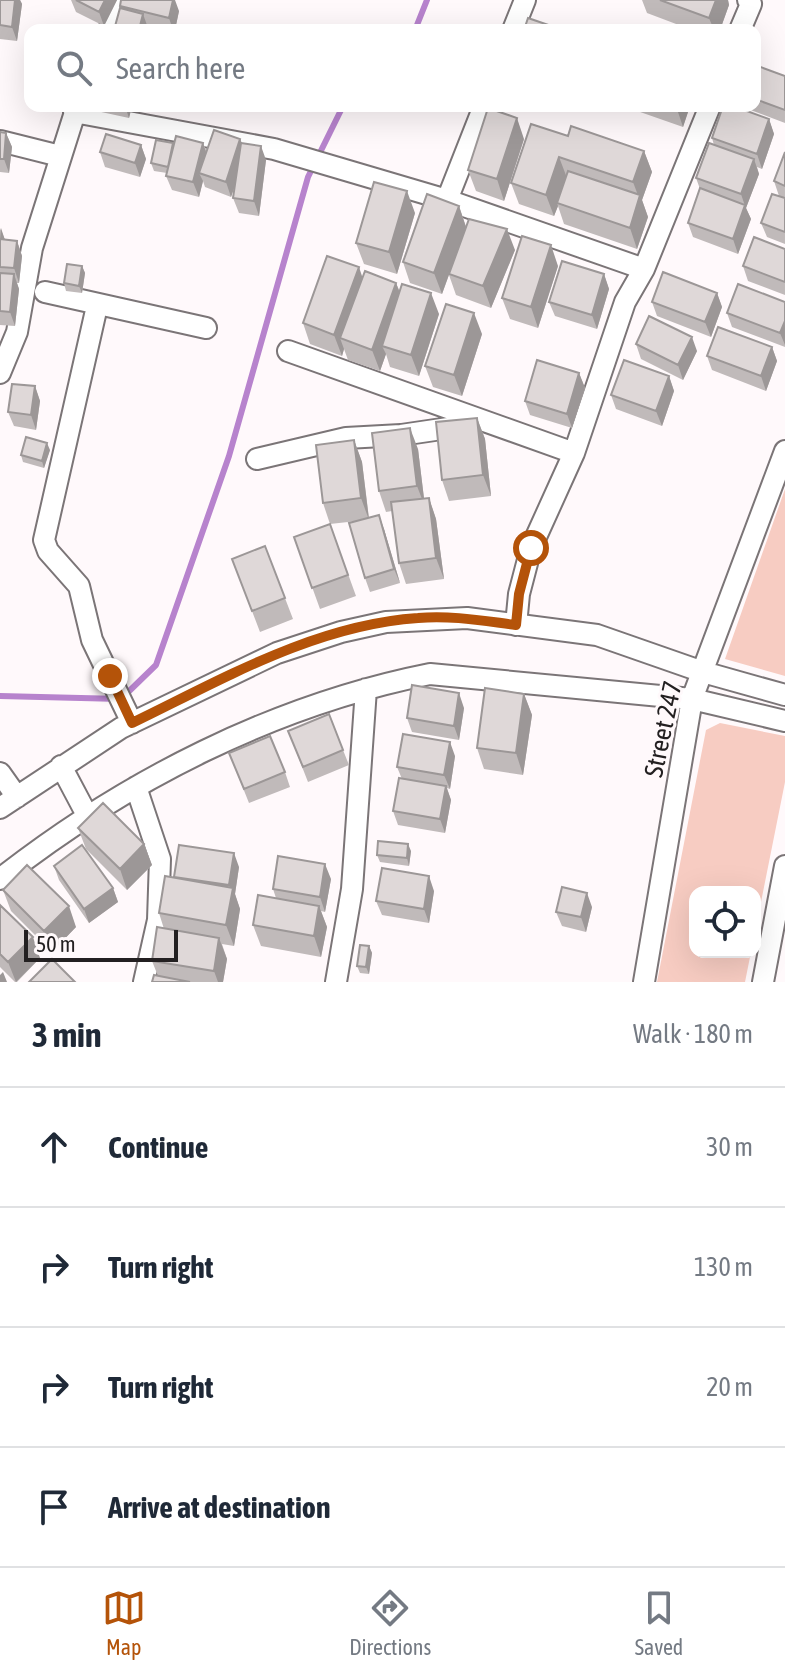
<!DOCTYPE html>
<html lang="en">
<head>
<meta charset="utf-8">
<style>
	body { margin:0; font-family:"Asap Condensed",sans-serif; background:#f2f2f3; color:#1f2937 }
	.controls { position:absolute; right:24px; bottom:24px; display:grid; overflow:hidden; border-radius:16px; box-shadow:0 8px 32px #0002 }
	.controls button { width:72px; height:72px; display:grid; place-items:center; padding:0; border:0; border-bottom:2px solid #e0e1e3; background:#fff; color:#1f2937; font:40px sans-serif }
	.scale { position:absolute; left:24px; bottom:20px; width:154px; box-sizing:border-box; padding-left:8px; border:4px solid #232021; border-top:0; font-size:22px; line-height:28px; white-space:nowrap; color:#232021; -webkit-text-stroke:6px #fff9fb; paint-order:stroke }
	.stop { position:absolute; width:24px; height:24px; margin:-18px; border:6px solid #b45309; border-radius:50%; background:#fff }
	.stop.end { background:#b45309; border-color:#fff; box-shadow:0 2px 8px #0008 }
	.list { margin:0; padding:0; list-style:none }
	h2 { display:flex; justify-content:space-between; align-items:center; height:104px; margin:0; padding:0 32px; font-size:34px }
	h2 small { font-size:26px; font-weight:400; color:#747a83 }
	.list li { display:grid; grid-template-columns:52px 1fr auto; gap:24px; align-items:center; box-sizing:border-box; height:120px; padding:0 32px; border-top:2px solid #e0e1e3 }
	.list b { display:block; font-size:30px; white-space:nowrap }
	.list em { font-size:26px; font-style:normal; color:#747a83 }
	.icon { flex:none; width:44px; height:44px; fill:none; stroke:currentColor; stroke-width:2; stroke-linecap:round; stroke-linejoin:round }
	.map { position:relative; flex:none; width:785px; height:982px; overflow:hidden }
	.search { position:absolute; background:#fff; box-shadow:0 8px 32px #0002; left:24px; right:24px; top:24px; height:88px; display:flex; align-items:center; gap:20px; box-sizing:border-box; padding:0 28px; border-radius:16px; color:#747a83; font-size:30px }
	.sheet { height:584px; background:#fff }
	nav { display:flex; justify-content:space-around; align-items:center; box-sizing:border-box; height:112px; border-top:2px solid #e0e1e3; background:#fff; font-size:22px; color:#747a83 }
	nav a { display:grid; justify-items:center; gap:4px }
	nav .on { color:#b45309 }
	.map>svg:first-child { display:block }
</style>
</head>
<body>
<div class="map">
<svg width="785" height="982" viewBox="0 0 785 982">
	<rect width="100%" height="100%" fill="#fff9fb"/>
	<path fill="#f7ccc2" d="M785,489V676L725,659Z
		M720,723L785,736V782L755,932V892H695V952H751L745,982H657L706,730Z"/>
	<g fill="none" stroke-linecap="round" stroke-linejoin="round">
		<path stroke="#b783cd" stroke-width="6" d="M415,30L427,0
			M0,696L121,699L156,665L229,456L308,177L343,106"/>
		<defs>
			<path id="minor" d="M109,30L121,0
				M513,30L525,0
				M740,30L751,4L748,0
				M74,112L274,149L447,200L644,269
				M0,141L60,156
				M447,200L484,106
				M45,292L206,328
				M97,306L44,540L48,551L79,586L92,640L132,723
				M288,351L574,453
				M0,373L17,332L32,248L77,106
				M257,459L346,438L401,435L462,426
				M516,625L519,594L531,548L574,453L625,302L644,269L710,106
				M61,766L88,817
				M0,773L17,797
				M136,787L160,859L158,920L144,982
				M0,808L121,728L277,653L341,632L386,622L467,618L597,635L703,672L785,695
				M0,879C125,781 274,705 430,674L692,699L785,721
				M336,982L352,889L366,689
				M644,982L692,699L785,451
				M763,982L785,866"/>
		</defs>
		<use href="#minor" stroke="#7b7577" stroke-width="24"/>
		<use href="#minor" stroke="#fff" stroke-width="20"/>
	</g>
	<path fill="#c0baba" d="M0,0H20L22,4L17,41L0,39Z
		M71,0H117L104,26L76,12Z
		M642,0H728L729,5L720,30H692L647,13Z
		M120,6L179,11L175,30H164L147,26L148,30H114L121,8Z
		M755,65L785,76V123L740,106H755Z
		M91,106H132L129,118L92,110Z
		M623,106H690L683,127Z
		M769,119L774,134L762,169L757,167L759,174L746,208L751,219L738,254L693,237L688,223L700,189L696,178L714,145L712,138Z
		M0,132L6,133L12,147L9,173L0,172Z
		M568,136L644,151L652,172L642,200L648,217L637,249L564,224L558,206L554,216L519,204L511,183Z
		M240,139L242,143L266,160L259,216L239,213L233,198L235,185L231,197L205,187L203,181L199,197L172,190L166,176L167,173L154,171L151,163L174,146L203,143L207,152Z
		M524,139L504,201L476,191L468,170Z
		M141,145L146,159L140,177L105,167L100,152Z
		M785,152V198L779,196L774,181Z
		M785,198V244L767,237L761,223Z
		M459,206L466,227L515,250L491,308L456,295L449,275L442,294L410,283L403,262Z
		M415,213L397,274L364,264L356,243Z
		M0,228L5,240L17,241L22,256L19,283H17L19,289L15,326L0,325Z
		M785,249V295L748,281L743,266Z
		M82,266L85,273L82,293L66,291L64,283Z
		M558,266L538,328L510,319L502,298Z
		M604,274L609,289L597,329L555,316L549,302Z
		M363,278L396,283L400,292L439,314L419,376L390,367L386,354L380,371L348,360L344,349L342,356L310,344L303,323Z
		M717,293L722,307L711,337L657,316L652,302Z
		M785,302V347L732,327L727,313Z
		M482,334L462,396L433,387L425,366Z
		M636,344L697,351L683,380L641,359Z
		M772,347L777,361L766,391L712,370L707,356Z
		M579,373L585,388L572,428L530,415L525,401Z
		M669,376L674,391L662,426L616,409L611,395Z
		M35,386L40,401L36,430L14,426L8,412Z
		M477,418L485,439L491,496L449,501L442,480Z
		M354,440L362,462L369,518L384,529L400,583L370,592L365,578L357,521L330,524L323,503Z
		M418,449L424,498H429L436,519L444,579L406,584L399,563L392,511L386,512L379,491Z
		M50,450L44,468L23,462L21,455Z
		M330,524L356,596L320,609L294,537Z
		M265,546L293,619L260,632L232,559Z
		M524,694L532,715L523,775L484,769L477,748Z
		M464,708L459,740L412,732L407,718Z
		M288,731L343,750L349,765L308,782Z
		M229,753L285,772L290,787L249,803Z
		M455,756L450,789L447,788L451,800L445,833L398,825L393,811L402,779L397,767Z
		M78,828L144,844L152,865L127,890L86,849Z
		M411,851L409,866L380,862L377,855Z
		M54,866L113,888L118,902L89,923L59,880Z
		M239,867L235,894L240,909L234,946L222,944L227,959L223,982H152L158,976L152,961L164,929L159,913Z
		M331,879L325,912L321,911L327,927L321,957L261,946L253,925L276,898L273,889Z
		M3,890L76,927L52,952L11,911Z
		M434,891L429,923L382,915L376,901Z
		M0,905L40,958L17,982H15L0,967Z
		M592,907L586,932L562,926L556,912Z
		M369,946L372,953L369,974L360,973L357,966Z"/>
	<path fill="#9c9797" d="M15,0H20L22,4L17,41L12,27Z
		M105,0H117L104,26L99,12Z
		M173,0H175L179,11L175,30H173L169,18Z
		M716,0H728L729,5L720,30H714L709,18Z
		M143,14L148,28V30H139Z
		M125,106H132L129,118Z
		M676,106H690L683,127Z
		M517,118L524,139L504,201L497,179Z
		M769,119L774,134L762,169L757,154Z
		M6,133L12,147L9,173L4,159Z
		M240,139L246,154L231,197L226,182Z
		M203,143L208,158L199,173L203,181L199,197L193,182Z
		M141,145L146,159L140,177L135,163Z
		M261,146L266,160L259,216L254,201Z
		M644,151L652,172L642,200L648,217L637,249L630,228L639,198L633,182Z
		M559,157L567,178L557,203L558,206L554,216L546,195Z
		M754,159L759,174L746,208L751,219L738,254L733,239L745,206L741,194Z
		M407,191L415,213L397,274L389,252Z
		M459,206L466,227L442,294L434,273Z
		M1,228L6,243L0,240Z
		M507,229L515,250L491,308L483,286Z
		M17,241L22,256L19,283L14,268Z
		M551,245L558,266L538,328L531,307Z
		M82,266L85,273L82,293L79,286Z
		M359,267L366,288L340,338L344,349L342,356L334,335Z
		M14,274L19,289L15,326L10,312Z
		M604,274L609,289L597,329L592,315Z
		M396,283L404,304L382,346L386,354L380,371L372,350Z
		M431,293L439,314L419,376L411,355Z
		M717,293L722,307L711,337L705,322Z
		M474,313L482,334L462,396L454,375Z
		M785,321V345L780,333Z
		M692,337L697,351L683,380L678,365Z
		M772,347L777,361L766,391L761,376Z
		M579,373L585,388L572,428L567,414Z
		M669,376L674,391L662,426L656,411Z
		M35,386L40,401L36,430L31,415Z
		M477,418L485,439L491,496L483,475Z
		M410,428L418,449L425,507L417,486Z
		M354,440L362,462L369,520L361,498Z
		M47,443L50,450L44,468L42,461Z
		M429,498L436,519L444,579L436,558Z
		M379,515L384,529L400,583L394,569Z
		M459,693L464,708L459,740L454,726Z
		M524,694L532,715L523,775L516,753Z
		M450,742L455,756L450,789L444,775Z
		M446,786L451,800L445,833L440,819Z
		M144,844L152,865L127,890L120,869Z
		M408,844L411,851L409,866L407,858Z
		M234,853L239,867L235,894L240,909L234,946L226,925L232,893L229,885Z
		M325,864L331,879L325,912L320,897Z
		M429,876L434,891L429,923L424,909Z
		M113,888L118,902L89,923L84,909Z
		M587,893L592,907L586,932L581,917Z
		M69,906L76,927L52,952L44,931Z
		M319,906L327,927L321,957L314,936Z
		M33,937L40,958L16,982L8,962Z
		M219,938L227,959L223,982H218L214,971Z
		M369,946L372,953L369,974L366,967Z
		M3,972L7,982H0V975Z"/>
	<path fill="#dfd8d8" stroke="#9c9797" stroke-width="2" d="M0,0H15L12,27L0,25Z
		M76,0H105L99,12Z
		M121,0H173L169,18L120,6Z
		M660,0H716L709,18Z
		M120,8L143,14L139,30H114Z
		M528,18L563,30H524Z
		M755,65L785,76V110L755,99Z
		M723,106H733L769,119L757,154L712,138Z
		M488,108L517,118L497,179L468,170Z
		M531,124L568,136L571,126L644,151L633,182L559,157L546,195L511,183Z
		M214,130L240,139L226,182L199,173Z
		M0,132L6,133L4,159H0Z
		M106,134L141,145L135,163L100,152Z
		M176,136L203,143L193,182L166,176Z
		M156,140L173,143L168,167L151,163Z
		M241,143L261,146L254,201L233,198Z
		M709,143L754,159L741,194L696,178Z
		M785,152V186L774,181Z
		M568,171L640,195L630,228L557,203Z
		M374,182L407,191L389,252L356,243Z
		M700,188L745,205L733,239L688,223Z
		M427,194L459,206L434,273L403,262Z
		M772,194L785,198V232L761,223Z
		M469,219L507,229L483,286L449,274Z
		M522,236L551,245L531,307L502,298Z
		M754,237L785,249V282L743,266Z
		M0,239L17,241L14,268L0,267Z
		M327,256L359,267L334,335L303,323Z
		M562,261L604,274L592,315L549,302Z
		M67,264L82,266L79,286L64,283Z
		M365,271L396,283L372,350L340,338Z
		M663,272L717,293L705,322L652,302Z
		M0,273L14,274L10,312L0,311Z
		M402,284L431,293L411,355L382,346Z
		M738,284L785,302V321L780,333L727,313Z
		M446,304L474,313L454,375L425,366Z
		M649,316L692,337L678,365L636,344Z
		M718,327L772,347L761,376L707,356Z
		M537,360L579,373L567,414L525,401Z
		M624,360L669,376L656,411L611,395Z
		M12,384L35,386L31,415L8,412Z
		M477,418L483,475L442,480L436,422Z
		M410,428L417,486L379,491L372,433Z
		M26,437L47,443L42,461L21,455Z
		M354,440L361,498L323,503L316,445Z
		M429,498L436,558L399,563L391,502Z
		M379,515L394,569L365,578L349,523Z
		M330,524L348,575L312,588L294,537Z
		M265,546L285,598L252,611L232,559Z
		M412,685L459,693L454,726L407,718Z
		M485,688L524,694L516,753L477,748Z
		M329,714L343,750L303,767L288,731Z
		M403,734L450,742L444,775L397,767Z
		M270,736L285,772L244,789L229,753Z
		M399,778L446,786L440,819L393,811Z
		M103,803L144,844L120,869L78,828Z
		M378,841L408,844L407,858L377,855Z
		M82,845L113,888L84,909L54,866Z
		M179,845L234,853L229,885L174,877Z
		M278,856L325,864L320,897L273,889Z
		M27,865L69,906L44,931L3,890Z
		M382,868L429,876L424,909L376,901Z
		M165,876L233,888L226,925L159,913Z
		M562,887L587,893L581,917L556,912Z
		M258,895L319,906L314,936L253,925Z
		M0,905L33,937L8,962L0,954Z
		M157,927L219,938L214,971L152,961Z
		M360,945L369,946L366,967L357,966Z
		M52,959L75,982H29Z
		M154,975L190,982H152Z"/>
	<g fill="none" stroke-linecap="round" stroke-linejoin="round">
		<path stroke="#b45309" stroke-width="10" d="M110,676L132,723C223,679 315,625 418,618C451,615 484,621 516,625L519,594L531,548"/>
	</g>
	<g text-anchor="middle" dominant-baseline="central" stroke-width="6" stroke-linejoin="round" paint-order="stroke">
		<g font-size="26" fill="#232021" stroke="#fff9fb">
			<text transform="translate(663 729) rotate(-78)">Street 247</text>
		</g>
	</g>
</svg>
<div class="controls">
<button><svg class="icon" aria-label="locate" viewBox="0 0 24 24"><circle cx="12" cy="12" r="6"/><path d="M12 2v4M12 18v4M2 12h4M18 12h4"/></svg></button>
</div>
<div class="scale">50 m</div>
<div class="stop" style="left:531px;top:548px"></div>
<div class="stop end" style="left:110px;top:676px"></div>
<div class="search"><svg class="icon" aria-label="search" viewBox="0 0 24 24"><circle cx="10" cy="10" r="6"/><path d="M15 15l6 6"/></svg>Search here</div>
</div>
<section class="sheet">
<h2>3 min<small>Walk · 180 m</small></h2>
<ul class="list">
<li><svg class="icon" aria-label="ahead" viewBox="0 0 24 24"><path d="M12 20V5M6 11l6-6 6 6"/></svg><div><b>Continue</b></div><em>30 m</em></li>
<li><svg class="icon" aria-label="right" viewBox="0 0 24 24"><path d="M7 20v-9h11M14 6l5 5-5 5"/></svg><div><b>Turn right</b></div><em>130 m</em></li>
<li><svg class="icon" aria-label="right" viewBox="0 0 24 24"><path d="M7 20v-9h11M14 6l5 5-5 5"/></svg><div><b>Turn right</b></div><em>20 m</em></li>
<li><svg class="icon" aria-label="arrive" viewBox="0 0 24 24"><path d="M6 21V4h12l-3 4 3 4H6"/></svg><div><b>Arrive at destination</b></div></li>
</ul>
</section>
<nav>
<a class="on"><svg class="icon" aria-label="map" viewBox="0 0 24 24"><path d="M3 6l6-2 6 2 6-2v14l-6 2-6-2-6 2zM9 4v14M15 6v14"/></svg>Map</a>
<a><svg class="icon" aria-label="directions" viewBox="0 0 24 24"><path d="M12 3l9 9-9 9-9-9zM9 14v-3h6M13 9l2 2-2 2"/></svg>Directions</a>
<a><svg class="icon" aria-label="saved" viewBox="0 0 24 24"><path d="M7 4h10v16l-5-4-5 4z"/></svg>Saved</a>
</nav>
</body>
</html>
